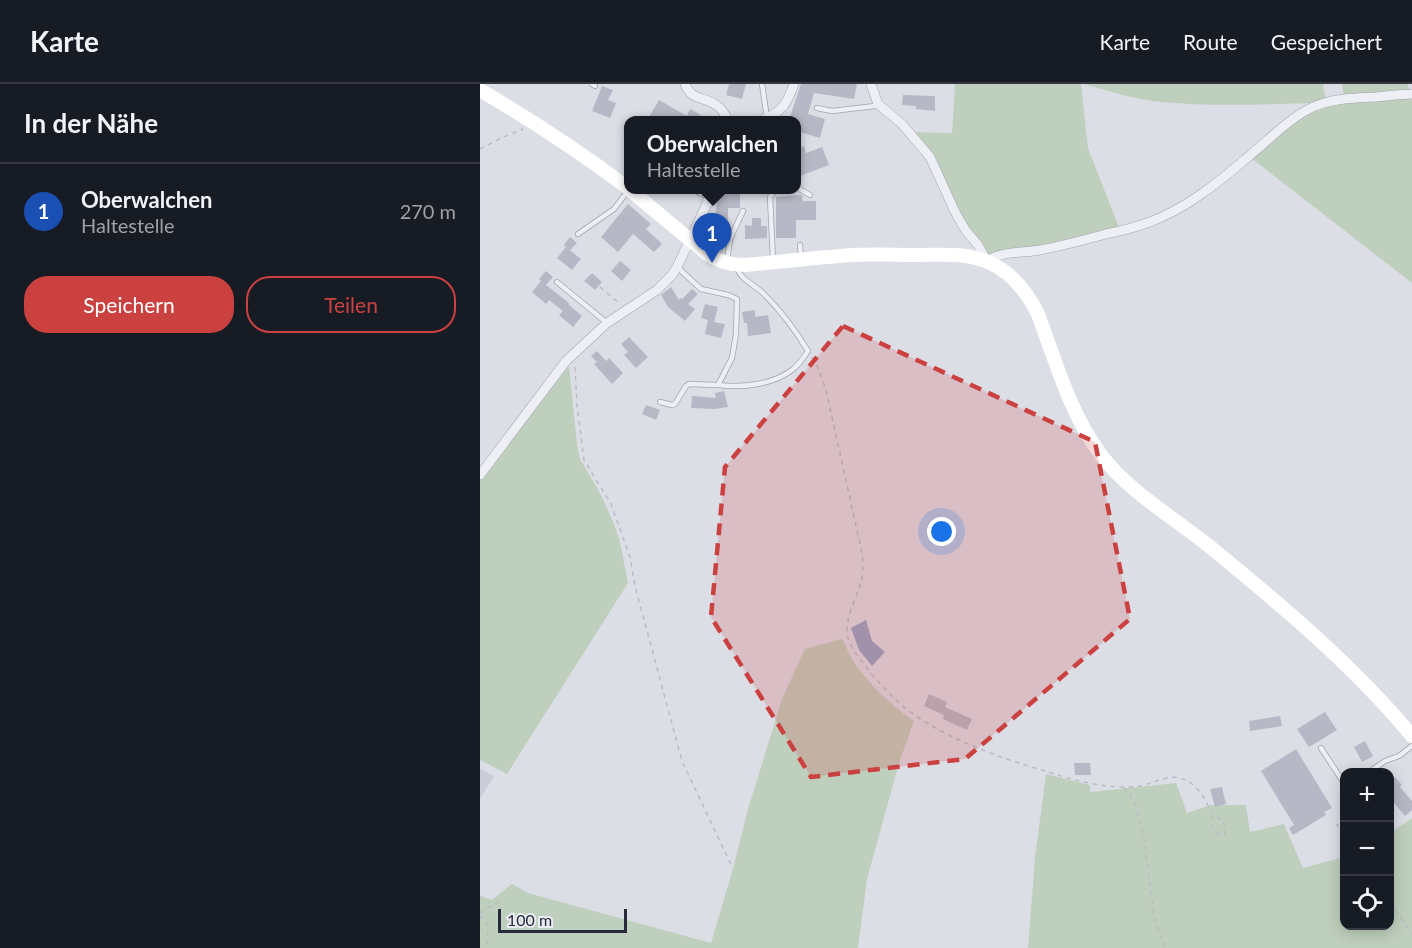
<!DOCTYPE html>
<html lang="de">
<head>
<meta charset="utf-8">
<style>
	body { margin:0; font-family:Lato,sans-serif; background:#242831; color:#f1f3f6 }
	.controls { position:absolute; right:18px; bottom:18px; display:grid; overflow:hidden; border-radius:12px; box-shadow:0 3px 15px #0003 }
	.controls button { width:54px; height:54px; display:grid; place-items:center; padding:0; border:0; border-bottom:2px solid #363941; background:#171b24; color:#f1f3f6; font:30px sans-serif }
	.scale { position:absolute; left:18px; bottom:15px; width:129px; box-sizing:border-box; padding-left:6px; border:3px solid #262a3b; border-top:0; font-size:16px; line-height:21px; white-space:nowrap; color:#262a3b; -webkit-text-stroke:4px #ebedf4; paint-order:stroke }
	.you { position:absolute; left:462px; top:448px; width:21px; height:21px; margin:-15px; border:4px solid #fff; border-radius:50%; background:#1a73e8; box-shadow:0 0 0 9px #1a73e833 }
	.badge { display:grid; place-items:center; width:39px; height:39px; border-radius:50%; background:#cb4140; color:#fff; font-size:20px; font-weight:700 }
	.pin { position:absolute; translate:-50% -50px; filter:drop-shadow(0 2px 3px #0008) }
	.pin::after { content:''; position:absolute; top:32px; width:21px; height:18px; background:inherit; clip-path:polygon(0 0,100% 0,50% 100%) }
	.popup { position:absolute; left:144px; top:32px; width:177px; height:78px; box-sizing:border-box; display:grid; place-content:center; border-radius:12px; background:#171b24; filter:drop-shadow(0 2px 4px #0005); font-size:20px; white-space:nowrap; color:#9ea1a6 }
	.popup b { font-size:22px; color:#f1f3f6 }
	.popup::after { content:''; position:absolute; left:50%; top:100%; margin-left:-12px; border:12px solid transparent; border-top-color:#171b24 }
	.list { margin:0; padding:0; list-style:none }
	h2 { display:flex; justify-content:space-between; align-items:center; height:78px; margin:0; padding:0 24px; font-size:26px }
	h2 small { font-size:20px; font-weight:400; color:#9ea1a6 }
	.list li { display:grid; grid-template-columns:39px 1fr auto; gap:18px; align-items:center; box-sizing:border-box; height:96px; padding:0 24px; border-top:2px solid #363941 }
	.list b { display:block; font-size:22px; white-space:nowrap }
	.list p { margin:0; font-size:20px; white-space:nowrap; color:#9ea1a6 }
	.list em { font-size:20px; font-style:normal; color:#9ea1a6 }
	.actions { display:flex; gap:12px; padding:18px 24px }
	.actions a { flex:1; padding:14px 0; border:2px solid #cb4140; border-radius:24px; text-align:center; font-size:21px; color:#cb4140 }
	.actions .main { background:#cb4140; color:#fff }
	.icon { flex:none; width:33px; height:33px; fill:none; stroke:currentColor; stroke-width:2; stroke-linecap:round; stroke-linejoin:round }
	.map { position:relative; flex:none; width:932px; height:864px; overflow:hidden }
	header { display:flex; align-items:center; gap:36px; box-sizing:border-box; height:84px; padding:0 30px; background:#171b24; border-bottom:2px solid #363941 }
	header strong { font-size:28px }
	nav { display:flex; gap:33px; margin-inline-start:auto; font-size:21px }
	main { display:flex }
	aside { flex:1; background:#171b24 }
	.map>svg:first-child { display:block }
</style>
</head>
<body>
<header>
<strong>Karte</strong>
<nav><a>Karte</a><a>Route</a><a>Gespeichert</a></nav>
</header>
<main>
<aside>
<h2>In der Nähe<small></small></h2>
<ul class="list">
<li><span class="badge" style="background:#1a4fb4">1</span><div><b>Oberwalchen</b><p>Haltestelle</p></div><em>270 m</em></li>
</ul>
<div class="actions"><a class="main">Speichern</a><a>Teilen</a></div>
</aside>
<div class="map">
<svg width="932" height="864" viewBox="0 0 932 864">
	<rect width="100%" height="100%" fill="#dcdee6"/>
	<path fill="#cacdd7" d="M0,685L14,692L0,715Z"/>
	<path fill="#bfcfbd" d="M475,0H601L608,64L640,146L523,172L506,169L475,124L431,48L472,49Z
		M604,0H843L846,18L840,19C787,20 734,23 682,18C657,16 628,7 604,0Z
		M862,0H927L931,7L864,14Z
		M932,12V199L771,74C790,58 808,39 831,29C862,15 899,15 932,12Z
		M89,282L97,360L100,375L120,409L134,440L140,458L148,499L27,690L0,676V396Z
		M362,555C367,563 370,573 375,580C391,602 412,622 434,637L419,679L387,795L378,864H0V812L12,816L32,800L48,809L231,859L253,785L268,725L302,615L325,565Z
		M566,690L610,701V708L696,699L707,729L731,721H766L770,748L804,740L823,784L864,773V842H910V746L912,748L932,734V864H548L555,773Z"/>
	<path fill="#96a6c6" d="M386,536L392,557L405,568L392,582L379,566L371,544Z"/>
	<path fill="#b6b9c5" d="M249,0H266L262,15L246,11Z
		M321,0H377L374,15L334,9L328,30L345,35L340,54L316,47V36H309Z
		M122,2L133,6L128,16L136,19L130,34L112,27Z
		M423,11L455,12V27L436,25V22L422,21Z
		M179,16L207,32L210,25L221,31L218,36H176L169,33Z
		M324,62L326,69L342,63L349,81L320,92L316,82V65Z
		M237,105H248V108L260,107V124H248V148L246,154L237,155V135H236Z
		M322,111L323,117H336V136H316V154H296V113Z
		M148,120L171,140L166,145L182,160L174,168L153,150L138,168L121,153Z
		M272,134H281V142H287V154L265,155V141L272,142Z
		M90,153L97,159L90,166L84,161Z
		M86,163L101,175L92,186L77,174Z
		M140,177L151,186L142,197L131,187Z
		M66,187L73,193L66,201L89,219L88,220L102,232L93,243L79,231L83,227L69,216L66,220L52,208L61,197L59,195Z
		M112,189L122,198L115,206L104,197Z
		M191,203L199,216L201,214L202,215L212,205L218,210L208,220L215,225L205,237L188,223L181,211Z
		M225,220L238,223L234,238L245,240L241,254L225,250L228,236L221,234Z
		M275,226V233L288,231L291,249L268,252L267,239H264L262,228Z
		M149,253L168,273L156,284L144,271L148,268L141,260Z
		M117,267L126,277L129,274L143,289L132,300L114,280L117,278L111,272Z
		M244,307L248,323L235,325L211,324L212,312L236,314L235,309Z
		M166,321L180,326L176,336L162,330Z
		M449,610L467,618L465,623L492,635L487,646L463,635L464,631L444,622Z
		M845,628L857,646L829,663L817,645Z
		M800,632L802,642L770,647L769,637Z
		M885,657L893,672L882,678L874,663Z
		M816,665L852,724L844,728L846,731L813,751L809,744L814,741L781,687Z
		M594,679H610L611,691H595Z
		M909,687L922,701L920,703L932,717V726L925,732L909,713Z
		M742,703L746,720L735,723L730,705Z"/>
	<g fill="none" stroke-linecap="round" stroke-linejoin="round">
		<defs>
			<path id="lane" d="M112,0L115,2
				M282,0L287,34
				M337,24L352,27L395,22L398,20
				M316,103L330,111
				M213,106L229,113
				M98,150L134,125L147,108
				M320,161L321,173
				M293,176L290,113L295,106
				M247,177L250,155L263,127
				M77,198L127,239
				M238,301C261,304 292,301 312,286C319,281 323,274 328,267C316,247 301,227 284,210C275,201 261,196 257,184
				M180,318L192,321L195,320L206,302L209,300L238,301L252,274L256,250L257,215L248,211L221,205L197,183
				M841,664L864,699
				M889,688L905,677L919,672L932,662"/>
			<path id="street" d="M205,0C211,17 224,12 236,21C242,24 245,31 248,36
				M391,0L398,20L422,40L450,73L476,130L486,147L498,161L507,177C522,167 543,169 560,166C582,162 604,156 626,150C641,147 656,143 670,138C707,124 739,98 768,73C789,56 809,34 833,23C853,14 875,14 896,13C908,12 920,10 932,10
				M282,36C302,28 307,20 314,0
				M0,391L86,277L127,239L177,206L192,191L197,183L227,120L230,106"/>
		</defs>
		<use href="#lane" stroke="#a2a4af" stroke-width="6"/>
		<use href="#street" stroke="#a2a4af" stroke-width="10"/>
		<path stroke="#babcc4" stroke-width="1.5" stroke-dasharray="4.5 4.5" stroke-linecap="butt" d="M0,65L19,55L43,45
			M120,203L139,219
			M332,273L338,284L346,306L382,469C383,480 384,491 380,501C375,518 364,535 368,554C372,567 382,577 390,588C401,601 412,613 425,624C463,653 516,673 562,686C589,695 614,702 642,703C648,703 655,703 660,702C674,699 686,691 700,694C718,699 725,715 732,730C741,734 747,740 745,750L743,752C732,750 731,740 732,730
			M95,283L97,321L104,376L131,420L150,473L155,502L202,677L253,785
			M644,704L655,719L664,754L674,832L685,864
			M864,718L862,728L864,732
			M864,733L857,741L864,752
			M910,819L932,850
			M0,829L22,815
			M0,832L8,842L7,864"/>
		<use href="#lane" stroke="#eeeff4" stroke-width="4.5"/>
		<use href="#street" stroke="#eeeff4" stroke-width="9"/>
		<path stroke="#fff" stroke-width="14" d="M0,6C51,36 100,68 148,104
			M150,106L227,170C239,178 250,181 264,181C301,178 338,173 375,171C395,170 415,171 435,171C459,171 486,168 508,178C532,188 547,208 558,230C576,278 590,330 621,371C649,408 693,433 729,462C800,520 873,581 932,652"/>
	</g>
	<path fill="#cb4140" fill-opacity="0.2" stroke="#cb4140" stroke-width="4.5" stroke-dasharray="12 8" stroke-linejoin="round" d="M363,242L615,358L650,535L485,675L331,693L231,533L245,383Z"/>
</svg>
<div class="controls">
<button>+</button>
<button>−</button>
<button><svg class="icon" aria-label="locate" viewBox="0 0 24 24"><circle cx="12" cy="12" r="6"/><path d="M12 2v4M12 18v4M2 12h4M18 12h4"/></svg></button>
</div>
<div class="scale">100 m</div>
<div class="you"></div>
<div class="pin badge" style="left:232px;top:179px;background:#1a4fb4">1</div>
<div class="popup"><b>Oberwalchen</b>Haltestelle</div>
</div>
</main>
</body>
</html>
